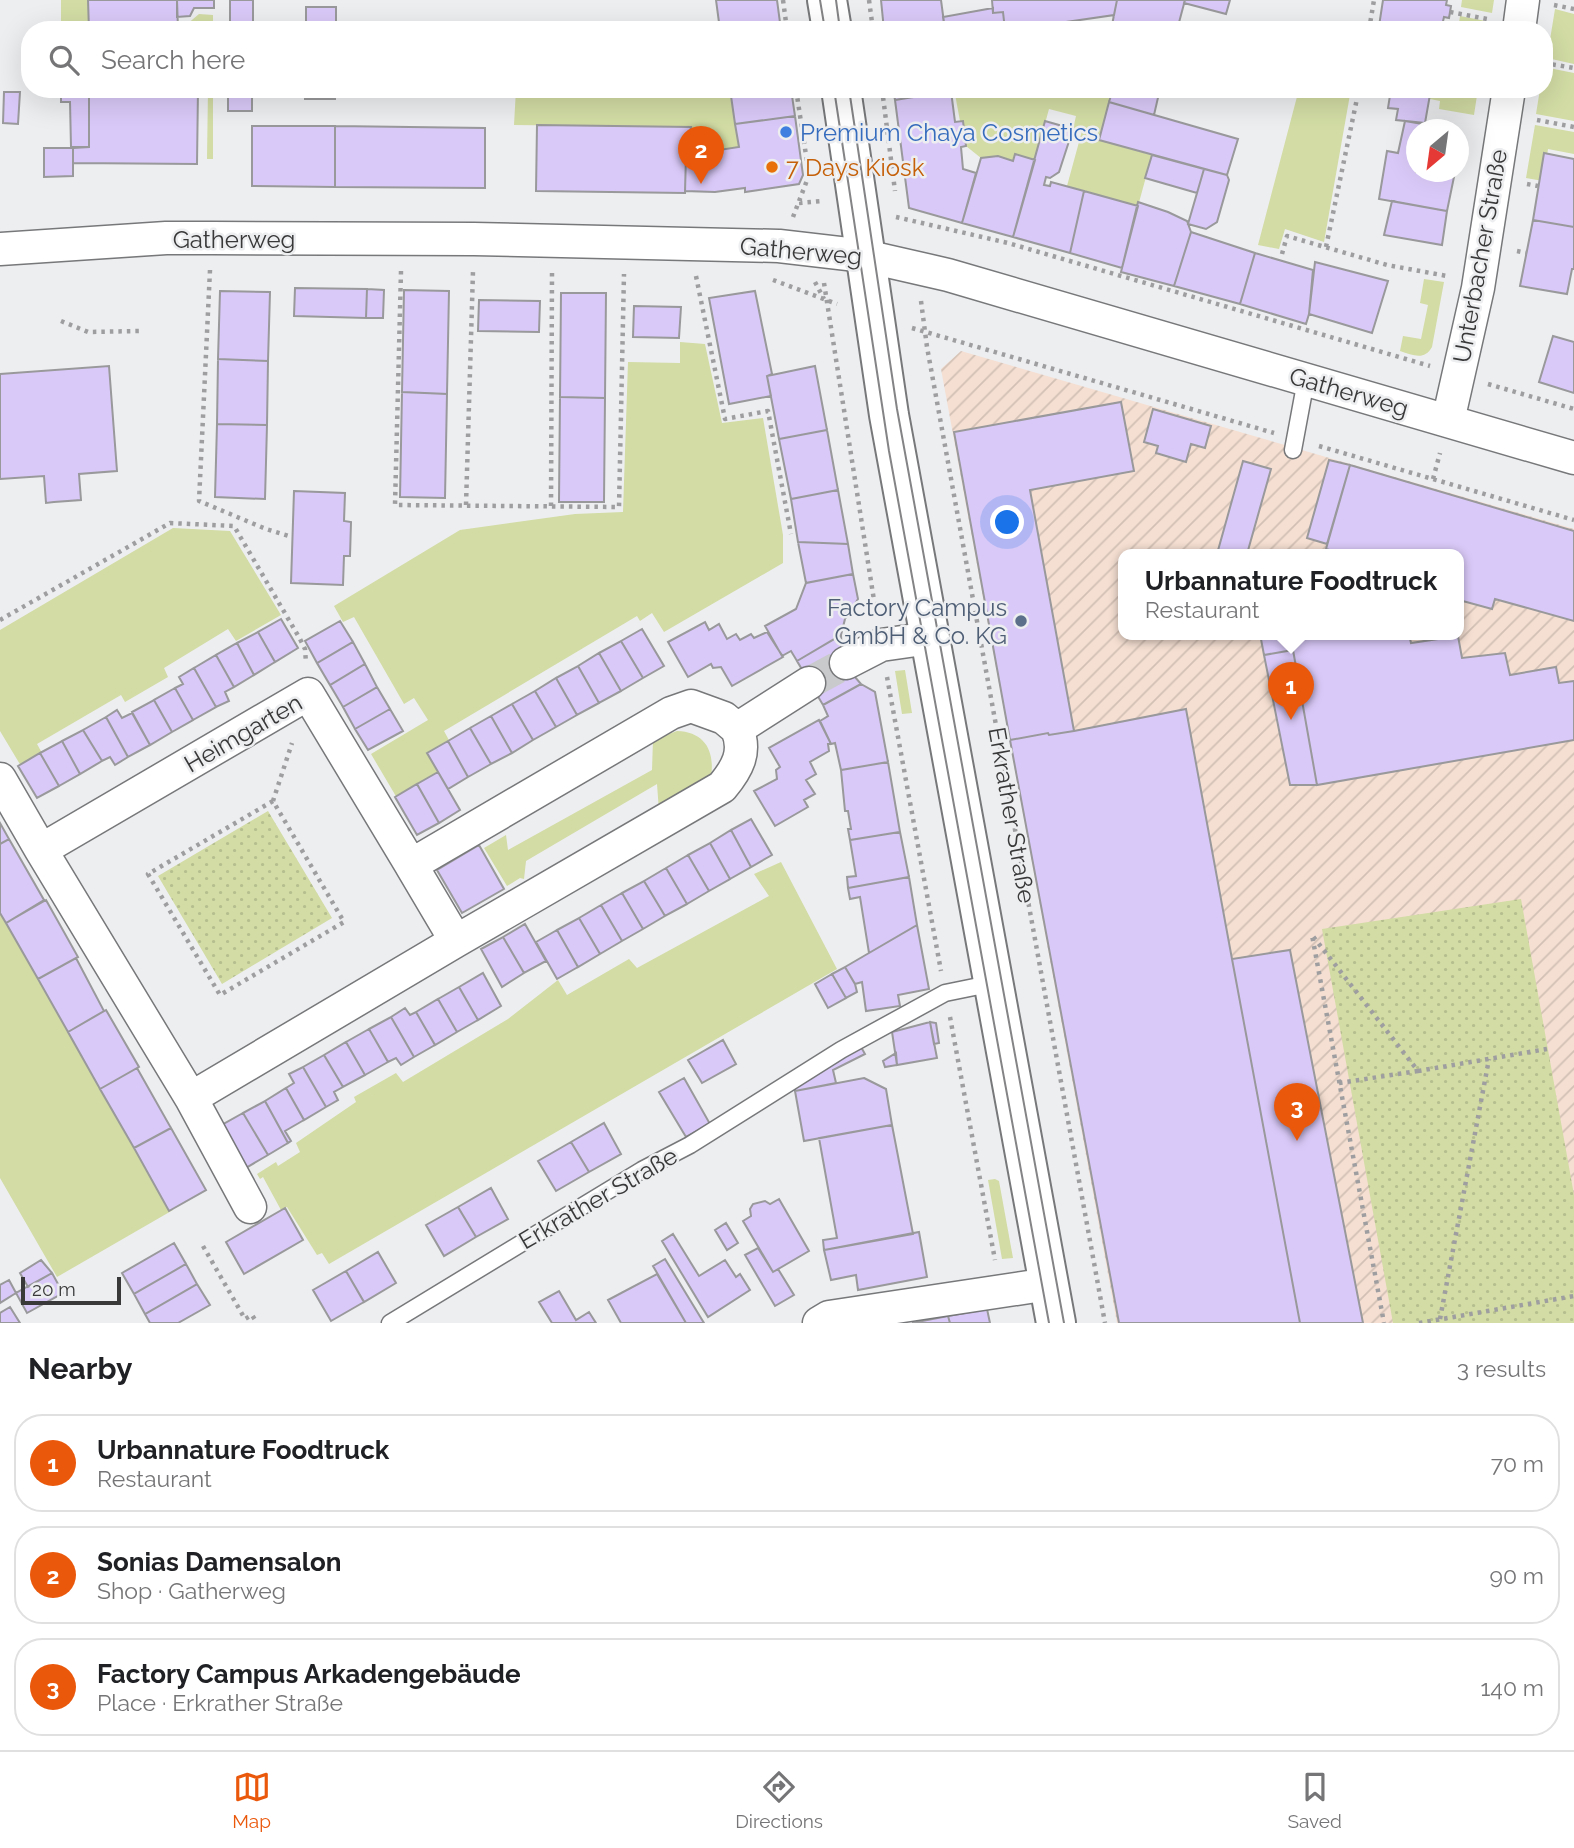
<!DOCTYPE html>
<html lang="en">
<head>
<meta charset="utf-8">
<style>
	body { margin:0; font-family:Raleway,sans-serif; background:#f2f2f2; color:#202124 }
	.compass { position:absolute; left:1406px; top:119px; width:63px; height:63px; border-radius:50%; background:#fff; box-shadow:0 7px 28px #0002; rotate:209deg }
	.scale { position:absolute; left:21px; bottom:18px; width:100px; box-sizing:border-box; padding-left:7px; border:4px solid #39393a; border-top:0; font-size:19px; line-height:24px; white-space:nowrap; color:#39393a; -webkit-text-stroke:5px #edeef0; paint-order:stroke }
	.you { position:absolute; left:1008px; top:523px; width:24px; height:24px; margin:-18px; border:5px solid #fff; border-radius:50%; background:#1a73e8; box-shadow:0 0 0 10px #1a73e833 }
	.badge { display:grid; place-items:center; width:46px; height:46px; border-radius:50%; background:#ea580c; color:#fff; font-size:23px; font-weight:700 }
	.pin { position:absolute; translate:-50% -58px; filter:drop-shadow(0 2px 4px #0008) }
	.pin::after { content:''; position:absolute; top:37px; width:24px; height:21px; background:inherit; clip-path:polygon(0 0,100% 0,50% 100%) }
	.popup { position:absolute; left:1118px; top:549px; width:346px; height:91px; box-sizing:border-box; display:grid; place-content:center; border-radius:14px; background:#fff; filter:drop-shadow(0 2px 5px #0005); font-size:23px; white-space:nowrap; color:#757577 }
	.popup b { font-size:26px; color:#202124 }
	.popup::after { content:''; position:absolute; left:50%; top:100%; margin-left:-14px; border:14px solid transparent; border-top-color:#fff }
	.list { margin:0; padding:0; list-style:none }
	h2 { display:flex; justify-content:space-between; align-items:center; height:91px; margin:0; padding:0 28px; font-size:30px }
	h2 small { font-size:23px; font-weight:400; color:#757577 }
	.list li { display:grid; grid-template-columns:46px 1fr auto; gap:21px; align-items:center; box-sizing:border-box; height:98px; margin:0 14px 14px; padding:0 14px; border:2px solid #e0e0e0; border-radius:28px }
	.list b { display:block; font-size:26px; white-space:nowrap }
	.list p { margin:0; font-size:23px; white-space:nowrap; color:#757577 }
	.list em { font-size:23px; font-style:normal; color:#757577 }
	.icon { flex:none; width:38px; height:38px; fill:none; stroke:currentColor; stroke-width:2; stroke-linecap:round; stroke-linejoin:round }
	.map { position:relative; flex:none; width:1574px; height:1323px; overflow:hidden }
	.search { position:absolute; background:#fff; box-shadow:0 7px 28px #0002; left:21px; right:21px; top:21px; height:77px; display:flex; align-items:center; gap:18px; box-sizing:border-box; padding:0 24px; border-radius:28px; color:#757577; font-size:26px }
	.sheet { height:427px; background:#fff }
	nav { display:flex; justify-content:space-around; align-items:center; box-sizing:border-box; height:98px; border-top:2px solid #e0e0e0; background:#fff; font-size:19px; color:#757577 }
	nav a { display:grid; justify-items:center; gap:4px }
	nav .on { color:#ea580c }
	.map>svg:first-child { display:block }
</style>
</head>
<body>
<div class="map">
<svg width="1574" height="1323" viewBox="0 0 1574 1323">
	<defs>
		<pattern id="industrial-furrows" width="10" height="10" patternUnits="userSpaceOnUse" patternTransform="scale(1.75)"><rect width="10" height="10" fill="#f5dfd2"/><path d="M-1 1l2-2M0 10L10 0M9 11l2-2" fill="none" stroke="#d3c0b5"/></pattern>
		<pattern id="park-dots" width="8" height="8" patternUnits="userSpaceOnUse" patternTransform="scale(1.75)"><rect width="8" height="8" fill="#d2dca4"/><path d="M2 2h.1M6 6h.1" fill="none" stroke="#b5be8e" stroke-width="1.8" stroke-linecap="round"/></pattern>
	</defs>
	<rect width="100%" height="100%" fill="#edeef0"/>
	<path fill="url(#industrial-furrows)" fill-rule="evenodd" d="M961,351L1574,529V1323H1117L941,369ZM1123,554H1459V634H1123Z"/>
	<path fill="#d2dca4" d="M61,0H88L89,30H61Z
		M1462,0H1494L1492,13L1461,7Z
		M1555,9L1574,14V64L1547,58Z
		M199,14L213,15V30H186V25Z
		M1460,16L1491,22L1489,30H1458Z
		M1544,67L1574,73V121L1536,114L1540,89H1544Z
		M208,89H213V159H207Z
		M516,89H730L739,147L686,155L690,127L514,125Z
		M954,89H1113L1099,140L1152,155L1138,206L1067,186L1082,131L1073,129L1076,116L1049,109L1035,160L1015,154L1013,161L998,156L981,158L966,146L963,122L960,121Z
		M1299,89H1351L1324,242L1285,229L1279,249L1258,245Z
		M1432,89H1478L1474,115L1439,109L1440,101L1430,99Z
		M1535,125L1574,132V154L1548,149L1543,181L1526,178Z
		M1424,279L1444,282L1432,347C1424,361 1413,355 1400,351L1403,336L1421,339L1428,305L1420,303Z
		M680,342L705,344L722,423L763,418L783,535V563L664,632L652,613L640,621L637,616L444,731L451,744L441,772L397,798L371,754L428,720L414,698L404,704L354,617L343,622L334,606L460,530L575,514L623,512L628,362L680,363Z
		M173,528L230,531L281,615L236,641L228,629L164,668L168,677L125,702L121,695L37,744L42,753L21,766L0,731V630Z
		M905,670L912,713L902,714L895,671Z
		M677,731C705,732 715,751 711,777L659,811L657,784L526,861L524,879L520,878L507,886L484,848L506,835L508,850L652,770L653,740Z
		M781,862L837,969L329,1264L322,1253L317,1255L287,1207L281,1210L263,1177L260,1179L257,1174L276,1162L278,1166L300,1152L296,1143L356,1102L354,1097L396,1073L403,1082L508,1019L558,980L567,995L629,959L637,968L769,896L754,874Z
		M0,910L173,1210L57,1277L0,1178Z
		M995,1179L999,1181L1013,1258L1002,1259L988,1180Z"/>
	<path fill="url(#park-dots)" d="M268,811L332,918L222,984L158,876Z
		M1521,899L1574,1195V1323H1393L1322,929Z"/>
	<path fill="#d9c9f8" stroke="#99989b" stroke-width="2" d="M88,0H177L178,30H89Z
		M177,0H214V8H194L190,16L177,17Z
		M230,0H253V30H230Z
		M716,0H777L781,30H720Z
		M881,0H941L945,30H884Z
		M992,0H1117L1114,15L1011,30H1005L1003,12L993,13Z
		M1117,0H1185L1177,30H1111Z
		M1185,0H1230L1226,14L1184,3Z
		M1383,0H1447L1446,5L1451,6L1449,18L1444,17L1441,30H1402L1379,26Z
		M306,7H336V30H306Z
		M993,8V13L1003,12L1005,30H945L943,17Z
		M1379,26L1402,30H1378Z
		M61,89H89V147H71L70,102H61Z
		M89,89H198L197,164L73,163V148L89,147Z
		M228,89H252V111H228Z
		M305,89H335V99H305Z
		M730,89H791L795,116L735,124Z
		M893,89H954V90L895,100Z
		M1113,89H1160L1154,115L1109,102Z
		M1391,89H1431L1425,123L1396,120L1398,109L1388,108Z
		M951,91L955,122L963,121L966,146L961,147L963,169L976,173L962,223L909,208L895,100Z
		M4,92H20L18,124L3,123Z
		M1109,102L1238,139L1227,175L1099,140Z
		M795,116L803,175L799,184L745,192V188L715,192L685,191L686,155L739,147L735,124Z
		M1045,121L1073,129L1059,172L1050,178L1046,177L1044,185L1050,186L1051,182L1084,191L1070,253L1013,237Z
		M1405,121L1458,130H1416V172H1455L1447,211L1379,199L1387,151L1398,153Z
		M537,125L691,127L686,155L685,193L536,191Z
		M252,126H335V187L252,186Z
		M335,126L485,128V188L335,187Z
		M44,148H73V176L44,177Z
		M1544,153L1574,159V227L1533,220Z
		M1015,154L1035,160L1013,237L962,223L981,158L998,156L1013,161Z
		M1152,155L1204,169L1197,193L1145,178Z
		M1204,169L1227,175L1229,180L1217,222L1206,229L1188,224Z
		M1084,191L1138,206L1122,268L1070,253Z
		M1392,201L1447,211L1442,245L1384,235Z
		M1138,202L1168,212L1187,221L1191,232L1174,286L1121,272Z
		M1533,220L1574,227V269H1572L1567,294L1520,286Z
		M1191,232L1255,253L1240,304L1174,286Z
		M1255,253L1313,270L1309,314L1306,324L1240,304Z
		M1315,262L1388,281L1372,333L1309,314Z
		M295,288L367,289L366,318L294,316Z
		M367,289L384,290L383,318H366Z
		M404,290L449,291L447,394L402,392Z
		M220,291L270,292L268,361L218,359Z
		M755,291L772,374L767,376L771,396L729,404L709,298Z
		M561,293H606L605,398L560,397Z
		M479,300L540,301L539,332L478,331Z
		M634,306L681,307L679,338L633,337Z
		M1553,336L1574,342V393L1539,382Z
		M218,359L268,361L267,425L217,424Z
		M109,366L117,471L79,474L81,500L54,502L46,503L44,476L0,479V374Z
		M815,366L827,430L779,439L767,376Z
		M402,392L447,394L445,498L400,497Z
		M560,397L605,398L604,502H559Z
		M1121,402L1134,471L1030,490L1074,731L1049,735L1048,733L1010,740L954,432Z
		M1153,409L1211,426L1205,448L1191,444L1186,462L1156,453L1158,446L1144,442Z
		M217,424L267,425L265,499L215,497Z
		M827,430L838,490L791,499L779,439Z
		M1329,460L1350,465L1327,544L1307,538Z
		M1243,461L1271,469L1247,554H1217Z
		M1350,465L1574,531V621L1495,599L1492,609L1459,600V554H1343L1326,549Z
		M838,490L848,544L798,542L791,499Z
		M294,491L345,493L344,521L351,522L350,556H344L343,585L291,583Z
		M798,542L848,544L853,574L806,583Z
		M853,574L858,599L845,619L841,635L797,661L791,651L782,656L765,626L796,609L806,583Z
		M281,619L298,648L275,662L258,632Z
		M340,621L353,642L317,663L305,641Z
		M705,622L709,630L719,624L727,639L736,634L740,640L751,634L754,638L767,632L783,657L732,686L721,667L713,668L711,664L688,677L668,642Z
		M642,629L664,666L643,678L621,641Z
		M258,632L275,662L254,675L237,643Z
		M1260,634H1409L1411,643L1458,636L1462,658L1505,653L1510,675L1556,667L1559,683L1574,681V740L1317,785L1293,650L1264,655Z
		M841,635L842,652L854,676L861,684L823,705L797,661Z
		M621,641L643,678L621,691L599,653Z
		M353,642L365,664L330,685L317,663Z
		M237,643L254,675L234,687L216,655Z
		M1293,650L1317,785H1290L1264,655Z
		M599,653L621,691L599,703L578,666Z
		M216,655L234,687L225,692L229,701L216,707L194,668Z
		M365,664L377,687L343,707L330,685Z
		M578,666L599,703L577,715L556,678Z
		M194,668L216,707L193,720L175,688L183,684L179,677Z
		M556,678L577,715L556,727L535,691Z
		M861,684L875,692L888,762L841,770L835,743L831,744L820,721L828,716L823,705Z
		M377,687L390,709L355,729L343,707Z
		M175,688L193,720L172,732L154,700Z
		M535,691L556,727L533,740L512,704Z
		M154,700L172,732L150,745L132,712Z
		M512,704L533,740L512,753L491,716Z
		M390,709L403,731L368,750L355,729Z
		M1186,709L1232,959L1300,1323H1119L1010,740L1048,733L1049,735L1074,731Z
		M117,710L122,718L132,713L150,745L128,757L106,717Z
		M491,716L512,753L491,764L470,728Z
		M106,717L128,757L115,765L110,757L102,761L83,730Z
		M819,720L831,744H828L829,751L810,762L816,774L806,780L815,794L804,800L808,807L775,826L754,791L777,779L776,770L780,767L769,748Z
		M470,728L491,764L468,777L448,741Z
		M83,730L102,761L80,774L62,741Z
		M62,741L80,774L59,786L40,753Z
		M448,741L468,777L448,789L427,753Z
		M40,753L59,786L37,798L18,766Z
		M888,762L900,832L850,840L848,829H851L848,811H845L841,770Z
		M438,772L460,810L439,823L417,784Z
		M417,784L439,823L417,835L395,797Z
		M751,819L772,855L751,867L731,830Z
		M0,823L9,839L0,844Z
		M731,830L751,867L730,879L710,843Z
		M900,832L909,877L848,888L847,877L856,876L850,840Z
		M9,839L44,900L6,923L0,913V844Z
		M710,843L730,879L709,891L688,855Z
		M479,845L504,889L462,913L437,870Z
		M688,855L709,891L687,904L666,868Z
		M666,868L687,904L665,916L644,881Z
		M909,877L917,925L869,953L860,897L850,899L848,888Z
		M644,881L665,916L643,929L622,893Z
		M622,893L643,929L622,941L601,905Z
		M46,900L78,957L38,979L6,923Z
		M601,905L622,941L600,954L579,918Z
		M579,918L600,954L578,967L557,930Z
		M525,924L546,961L524,973L503,937Z
		M917,925L929,989L898,995L900,1006L866,1011L862,982L855,984L845,967Z
		M557,930L578,967L557,979L536,942Z
		M503,937L524,973L502,987L481,949Z
		M1290,950L1363,1323H1300L1232,959Z
		M76,958L104,1011L68,1032L38,979Z
		M845,967L855,984L857,992L846,998L832,974Z
		M483,973L501,1006L478,1020L459,987Z
		M832,974L846,998L828,1008L815,984Z
		M459,987L478,1020L457,1032L438,999Z
		M438,999L457,1032L435,1045L416,1012Z
		M405,1008L410,1015L416,1012L435,1045L414,1057L391,1017Z
		M106,1010L139,1067L100,1089L68,1032Z
		M391,1017L414,1057L401,1065L396,1058L388,1062L369,1029Z
		M930,1022L936,1023L939,1043L934,1044Z
		M930,1022L937,1058L897,1065L892,1032Z
		M369,1029L388,1062L365,1075L346,1042Z
		M723,1040L736,1064L702,1083L688,1060Z
		M346,1042L365,1075L343,1087L324,1055Z
		M861,1047L865,1054L833,1070L836,1083L795,1091L794,1082Z
		M896,1053L897,1065L885,1067L883,1061Z
		M324,1055L343,1087L334,1092L338,1100L326,1107L303,1067Z
		M303,1067L326,1107L304,1120L286,1088L294,1083L289,1074Z
		M137,1068L171,1128L134,1148L100,1089Z
		M684,1078L710,1124L686,1137L659,1092Z
		M864,1078L886,1089L892,1125L804,1141L795,1091Z
		M286,1088L304,1120L285,1131L291,1141L288,1143L265,1101Z
		M265,1101L288,1143L268,1155L243,1113Z
		M243,1113L268,1155L244,1169L220,1126Z
		M604,1123L621,1154L589,1172L571,1142Z
		M892,1125L913,1234L824,1250L823,1240L837,1238L819,1138Z
		M171,1128L206,1190L169,1211L134,1148Z
		M571,1142L589,1172L556,1191L538,1161Z
		M491,1188L508,1219L476,1237L458,1207Z
		M779,1199L809,1251L773,1272L743,1221L751,1216L750,1209L753,1204L765,1201L770,1204Z
		M458,1207L476,1237L444,1256L426,1225Z
		M285,1208L303,1240L244,1274L226,1242Z
		M726,1223L738,1243L727,1250L715,1230Z
		M919,1232L927,1277L858,1290L856,1275L831,1280L824,1250Z
		M673,1234L699,1276L725,1260L736,1277L740,1274L750,1290L708,1317L662,1241Z
		M174,1243L186,1264L134,1294L122,1273Z
		M758,1248L773,1272L778,1269L794,1295L775,1306L745,1255Z
		M378,1252L396,1283L364,1302L346,1271Z
		M665,1259L704,1323H686L653,1266Z
		M41,1260L52,1273L28,1287L20,1273Z
		M186,1264L197,1284L145,1314L134,1294Z
		M346,1271L364,1302L331,1321L313,1290Z
		M52,1273L63,1293L27,1313L16,1293Z
		M657,1274L686,1323H621L608,1300Z
		M9,1280L16,1293L0,1303V1285Z
		M197,1284L210,1305L178,1323H150L145,1314Z
		M559,1291L576,1320L589,1312L596,1323H552L539,1302Z
		M10,1307L20,1323H0V1313Z
		M987,1309L990,1323H950L948,1316Z
		M948,1316L950,1323H912Z"/>
	<g fill="none" stroke-linecap="round" stroke-linejoin="round">
		<path stroke="#c9cacc" stroke-width="32" stroke-dasharray="32 16" stroke-linecap="butt" d="M809,683L846,663"/>
		<defs>
			<path id="lane" d="M1293,450L1306,380
				M390,1323L642,1170L690,1145L841,1050L945,993L994,983"/>
			<path id="street" d="M1519,30L1523,0
				M0,249L166,238H212L474,239L779,246L865,256L948,275L1574,458
				M1448,421L1478,288L1509,89
				M846,663L881,645L930,638
				M0,779L41,850L308,694L411,865L671,713L691,706L724,718L737,729L809,683
				M41,850L191,1098L456,941L722,787C737,769 747,752 737,729
				M411,865L456,941
				M191,1098L250,1207
				M819,1323L829,1317L1049,1284"/>
			<path id="primary" d="M827,0L832,30
				M841,89L889,415L1056,1323"/>
		</defs>
		<use href="#lane" stroke="#77787a" stroke-width="19"/>
		<use href="#street" stroke="#77787a" stroke-width="35"/>
		<use href="#primary" stroke="#77787a" stroke-width="42"/>
		<path stroke="#9e9ea0" stroke-width="4.5" stroke-dasharray="3.5 5" stroke-linecap="butt" d="M783,0L787,30
			M869,0L873,30
			M1554,5L1574,9
			M1450,12L1487,19
			M1369,30L1374,0
			M1544,63L1574,68
			M882,89L895,191
			M1537,120L1574,127
			M1527,184L1538,186
			M799,203L822,201
			M793,217L809,175L796,89
			M896,217L1008,243L1430,366
			M1326,247L1359,89
			M1517,251L1527,253
			M1282,254L1287,236L1387,265L1447,276
			M210,270L199,501L266,529L292,537
			M401,271L395,505L619,507L624,274
			M696,276L725,419L768,411L791,534
			M773,280L837,304
			M815,282L824,299
			M824,283L876,613
			M921,301L927,347L1105,1323
			M61,321L88,332L141,331
			M912,328L1274,433
			M1488,384L1574,409
			M1319,446L1574,520
			M1433,479L1440,453
			M466,505L473,271
			M551,506L552,273
			M0,620L170,523L234,526L300,639L305,649L306,663
			M887,677L941,971
			M273,801L148,874L220,995L344,922L273,801L292,743
			M950,1017L995,1260
			M1418,1071L1547,1049
			M1339,1083L1418,1071L1312,935L1384,1323
			M203,1246L245,1319L252,1315L257,1323
			M1440,1319L1489,1059
			M1419,1323L1574,1296"/>
		<use href="#lane" stroke="#fff" stroke-width="16"/>
		<use href="#street" stroke="#fff" stroke-width="32"/>
		<use href="#primary" stroke="#fff" stroke-width="38"/>
		<path stroke="#848486" stroke-width="2" d="M820,0L825,30
			M836,0L840,30
			M834,89L889,451L1049,1323
			M849,89L897,409L1064,1323"/>
	</g>
	<circle fill="#3f7fe0" stroke="#edeef0" stroke-width="2.5" cx="786" cy="132" r="7"/>
	<circle fill="#e8710a" stroke="#edeef0" stroke-width="2.5" cx="772" cy="167" r="7"/>
	<circle fill="#5c6f8a" stroke="#edeef0" stroke-width="2.5" cx="1021" cy="621" r="7"/>
	<g text-anchor="middle" dominant-baseline="central" stroke-width="5" stroke-linejoin="round" paint-order="stroke">
		<g font-size="24" fill="#366cbe" stroke="#edeef0" text-anchor="start">
			<text x="800" y="132">Premium Chaya Cosmetics</text>
		</g>
		<g font-size="24" fill="#c56008" stroke="#edeef0" text-anchor="start">
			<text x="786" y="167">7 Days Kiosk</text>
		</g>
		<g font-size="24" fill="#39393a" stroke="#edeef0">
			<text x="234" y="239">Gatherweg</text>
			<text transform="translate(801 251) rotate(5)">Gatherweg</text>
			<text transform="translate(1480 256) rotate(-80)">Unterbacher Straße</text>
			<text transform="translate(1349 392) rotate(16)">Gatherweg</text>
			<text transform="translate(243 733) rotate(-30)">Heimgarten</text>
			<text transform="translate(1012 815) rotate(80)">Erkrather Straße</text>
			<text transform="translate(598 1198) rotate(-30)">Erkrather Straße</text>
		</g>
		<g font-size="24" fill="#4e5e75" stroke="#edeef0" text-anchor="end">
			<text x="1007" y="607">Factory Campus<tspan x="1007" dy="28">GmbH &amp; Co. KG</tspan></text>
		</g>
	</g>
</svg>
<svg class="compass" viewBox="-18 -18 36 36"><path d="M0-13l5 13h-10z" fill="#e53935"/><path d="M0 13l5-13h-10z" fill="#757577"/></svg>
<div class="scale">20 m</div>
<div class="you"></div>
<div class="pin badge" style="left:1291px;top:720px">1</div>
<div class="popup"><b>Urbannature Foodtruck</b>Restaurant</div>
<div class="pin badge" style="left:701px;top:184px">2</div>
<div class="pin badge" style="left:1297px;top:1141px">3</div>
<div class="search"><svg class="icon" aria-label="search" viewBox="0 0 24 24"><circle cx="10" cy="10" r="6"/><path d="M15 15l6 6"/></svg>Search here</div>
</div>
<section class="sheet">
<h2>Nearby<small>3 results</small></h2>
<ul class="list">
<li><span class="badge">1</span><div><b>Urbannature Foodtruck</b><p>Restaurant</p></div><em>70 m</em></li>
<li><span class="badge">2</span><div><b>Sonias Damensalon</b><p>Shop · Gatherweg</p></div><em>90 m</em></li>
<li><span class="badge">3</span><div><b>Factory Campus Arkadengebäude</b><p>Place · Erkrather Straße</p></div><em>140 m</em></li>
</ul>
</section>
<nav>
<a class="on"><svg class="icon" aria-label="map" viewBox="0 0 24 24"><path d="M3 6l6-2 6 2 6-2v14l-6 2-6-2-6 2zM9 4v14M15 6v14"/></svg>Map</a>
<a><svg class="icon" aria-label="directions" viewBox="0 0 24 24"><path d="M12 3l9 9-9 9-9-9zM9 14v-3h6M13 9l2 2-2 2"/></svg>Directions</a>
<a><svg class="icon" aria-label="saved" viewBox="0 0 24 24"><path d="M7 4h10v16l-5-4-5 4z"/></svg>Saved</a>
</nav>
</body>
</html>
